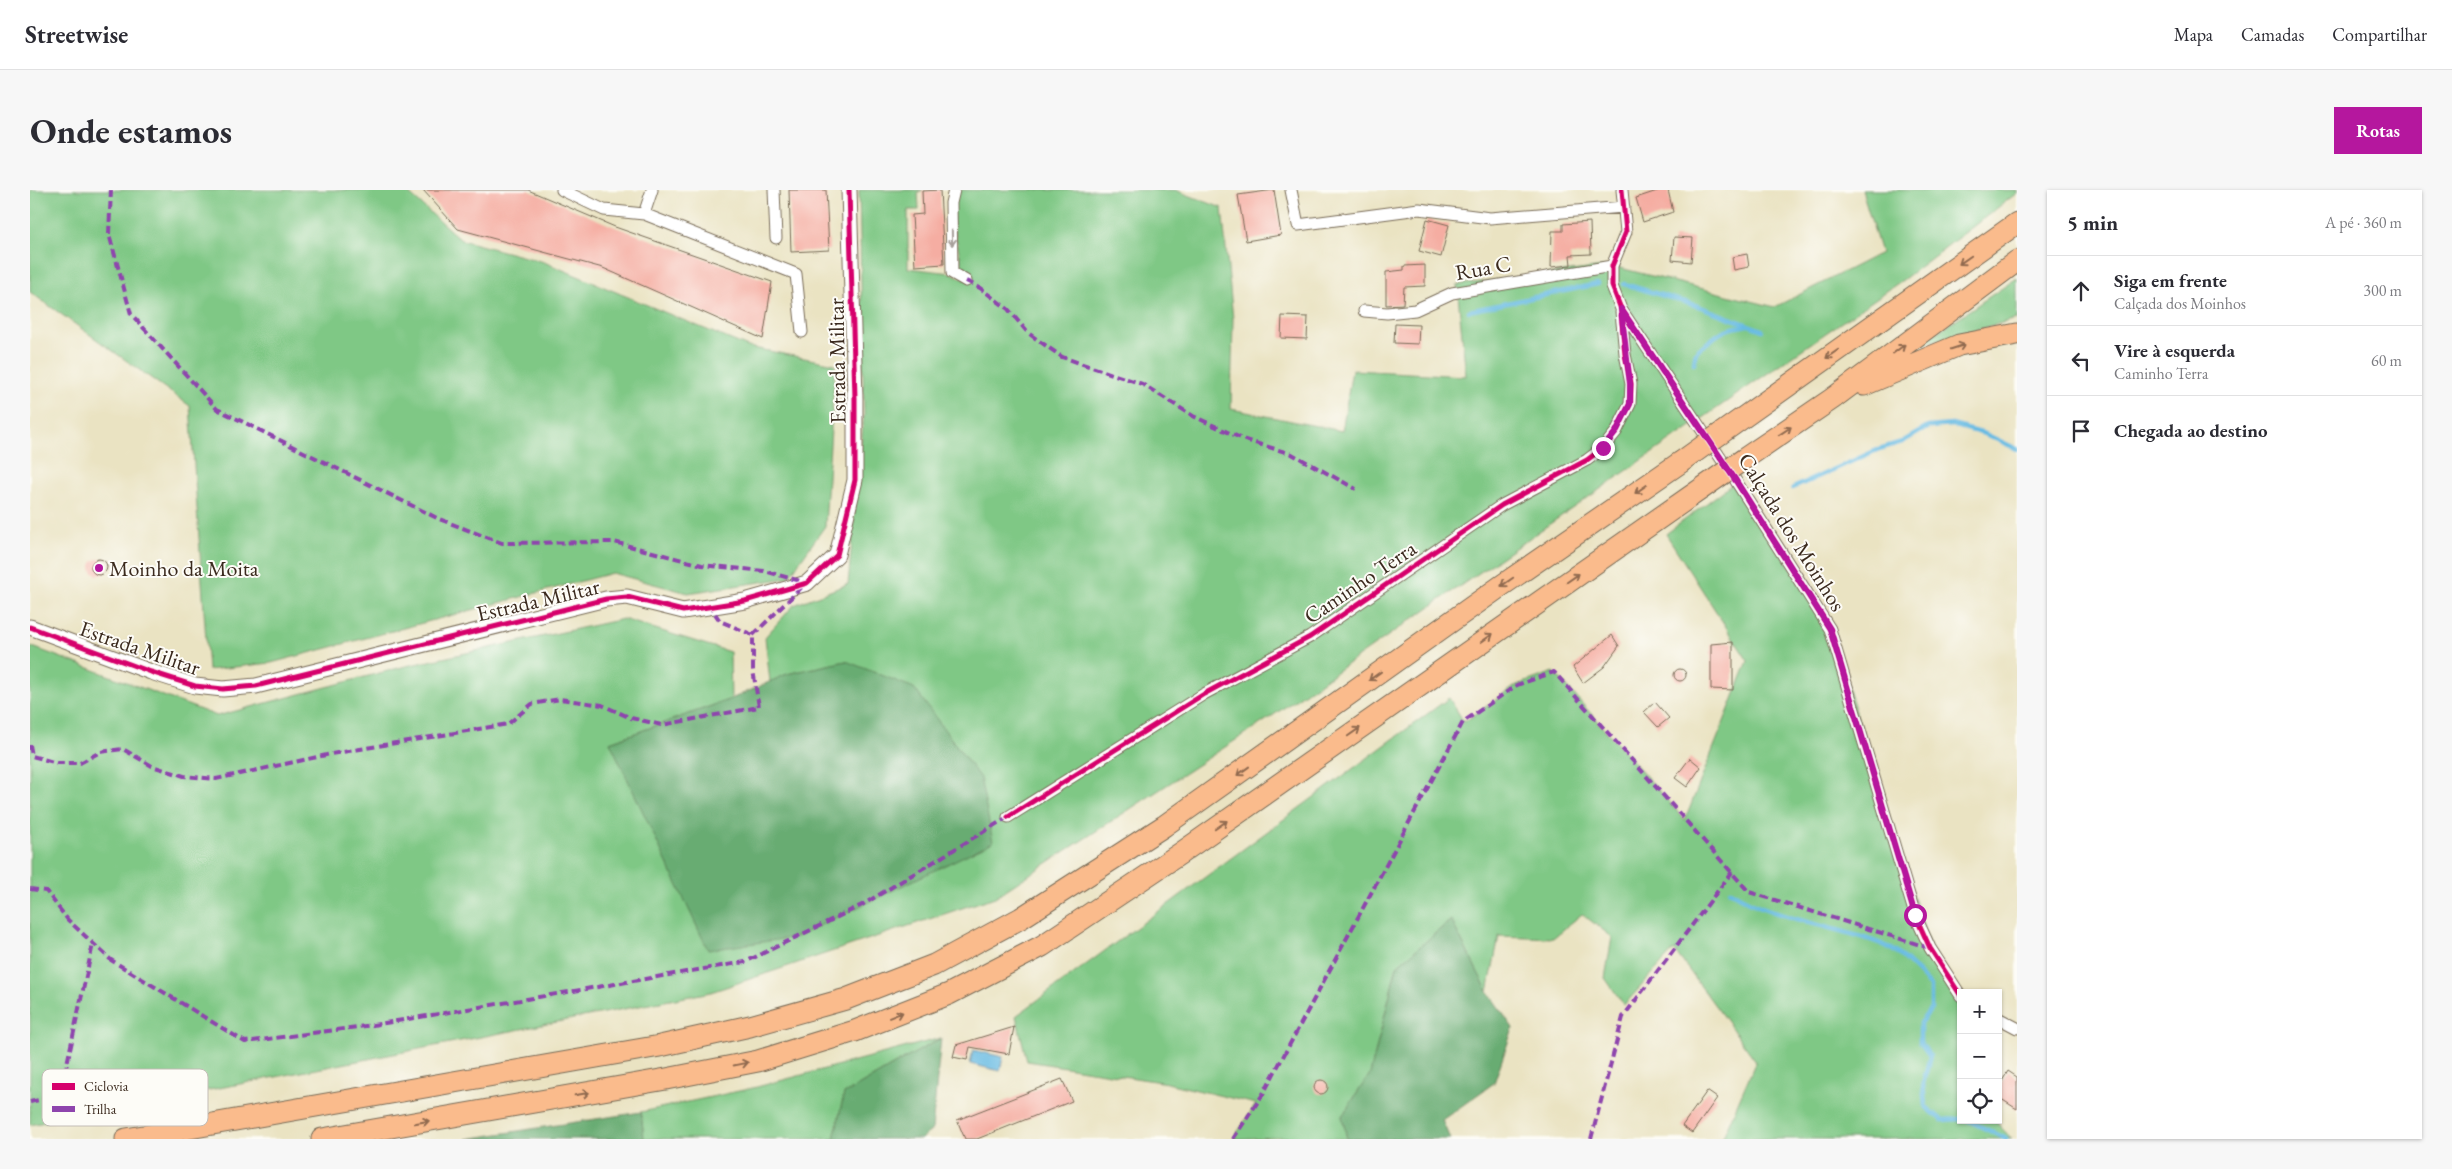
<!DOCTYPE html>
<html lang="pt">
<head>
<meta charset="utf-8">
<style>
	body { margin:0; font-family:"EB Garamond",serif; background:#f7f7f7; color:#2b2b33 }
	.controls { position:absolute; right:15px; bottom:15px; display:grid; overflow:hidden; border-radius:0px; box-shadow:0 1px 4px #0004 }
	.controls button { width:45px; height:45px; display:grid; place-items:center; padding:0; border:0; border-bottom:1px solid #e1e1e2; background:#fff; color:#2b2b33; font:25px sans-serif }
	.stop { position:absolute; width:15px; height:15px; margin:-11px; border:4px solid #b5179e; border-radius:50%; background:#fff }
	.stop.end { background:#b5179e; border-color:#fff; box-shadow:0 1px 5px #0008 }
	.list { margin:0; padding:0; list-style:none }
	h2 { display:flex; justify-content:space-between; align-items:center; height:65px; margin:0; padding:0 20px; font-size:21px }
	h2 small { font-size:16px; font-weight:400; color:#7c7c81 }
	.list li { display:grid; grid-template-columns:32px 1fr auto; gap:15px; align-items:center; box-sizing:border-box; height:70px; padding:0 20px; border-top:1px solid #e1e1e2 }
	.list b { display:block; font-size:19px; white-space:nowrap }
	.list p { margin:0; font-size:16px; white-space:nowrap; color:#7c7c81 }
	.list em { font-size:16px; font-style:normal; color:#7c7c81 }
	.icon { flex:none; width:28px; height:28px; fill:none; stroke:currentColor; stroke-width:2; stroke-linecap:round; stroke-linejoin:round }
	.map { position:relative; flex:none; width:1987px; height:949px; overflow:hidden; border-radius:0px }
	header { display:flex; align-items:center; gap:30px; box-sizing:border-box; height:70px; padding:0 25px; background:#fff; border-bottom:1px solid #e1e1e2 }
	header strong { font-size:24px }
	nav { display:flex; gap:28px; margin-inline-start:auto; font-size:18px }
	.intro { display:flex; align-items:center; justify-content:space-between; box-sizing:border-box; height:120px; padding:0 30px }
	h1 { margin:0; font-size:35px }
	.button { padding:12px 22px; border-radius:0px; background:#b5179e; color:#fff; font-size:18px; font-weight:700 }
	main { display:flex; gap:30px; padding:0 30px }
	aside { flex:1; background:#fff; border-radius:0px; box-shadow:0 1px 4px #0004 }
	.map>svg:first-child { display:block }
</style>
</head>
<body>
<header>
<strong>Streetwise</strong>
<nav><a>Mapa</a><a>Camadas</a><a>Compartilhar</a></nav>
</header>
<div class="intro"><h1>Onde estamos</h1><a class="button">Rotas</a></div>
<main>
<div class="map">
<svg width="1987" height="949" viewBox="0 0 1987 949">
	<rect width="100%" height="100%" fill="#fdfcf7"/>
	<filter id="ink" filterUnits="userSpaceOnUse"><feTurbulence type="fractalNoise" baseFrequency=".02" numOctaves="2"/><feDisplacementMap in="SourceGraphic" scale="10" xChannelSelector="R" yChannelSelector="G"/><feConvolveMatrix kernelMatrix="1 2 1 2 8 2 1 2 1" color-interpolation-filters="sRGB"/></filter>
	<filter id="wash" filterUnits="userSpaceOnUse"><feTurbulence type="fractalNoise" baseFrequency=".0096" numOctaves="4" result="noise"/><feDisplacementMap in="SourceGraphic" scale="20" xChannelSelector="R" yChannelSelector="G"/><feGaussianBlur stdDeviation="1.12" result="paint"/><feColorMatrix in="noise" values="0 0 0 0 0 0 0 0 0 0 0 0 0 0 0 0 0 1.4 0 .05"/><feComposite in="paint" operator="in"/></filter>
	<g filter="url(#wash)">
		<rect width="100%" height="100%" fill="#eae3c2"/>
		<path fill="#7fc885" stroke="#5d7952" d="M0,0H375L431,50L514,72L718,157L805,174L795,336L758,388L658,403L582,383L241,473L178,480L160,216L0,102Z
			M829,0H893L888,2L889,20H878V78L922,83L935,90L922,29L924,0H1145L1192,18L1203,129L1201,219L1312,241L1322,180L1436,186L1427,95L1582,76L1745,117L1851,63L1832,0H1987V3L1874,89L1232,533L965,707L681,802L0,935V456L187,526L376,476L593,429L700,462L701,509L580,552L816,471L757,484L740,492L735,447L764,415L818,394L834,225Z
			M1987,88V129L1888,155Z
			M1706,291L1800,439L1900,758L1931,806V930H1964L1982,949H1692L1726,871L1644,760L1594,815L1575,788L1582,747L1552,724L1523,748L1469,746L1458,802L1421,730L1367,776L1340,884L1312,926L1317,949L1247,947L1203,949L1226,914L1137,893L997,871L986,826L1419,508L1434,532L1487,495L1524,482L1655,630L1718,471L1636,344Z
			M911,848L814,904L804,949H614L611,922L723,898Z"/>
		<path fill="#67ac72" stroke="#516b48" d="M816,471L884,498L950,588L963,652L766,747L678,760L580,552L701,509L757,484Z
			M1421,730L1458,802L1483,838L1464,893L1412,930L1420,949H1317L1312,926L1340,884L1367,776Z
			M911,848L902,940L891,949H804L814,904Z
			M611,922L614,949H436Z"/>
		<path fill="#67bbe3" stroke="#517280" d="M943,860L973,867L970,881L940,874Z"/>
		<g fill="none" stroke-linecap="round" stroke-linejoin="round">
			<path stroke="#67bbe3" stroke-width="4.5" d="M1594,94L1668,116L1732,140
				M1439,121L1568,94
				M1664,174C1665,156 1670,159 1681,150C1693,139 1701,138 1717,135
				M1763,298L1849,259L1872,252L1898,237L1922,235L1955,244L1987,259
				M1700,701C1733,722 1770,730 1807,740C1824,745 1842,749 1858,757C1874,766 1888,783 1901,796V819L1890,833V852L1900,866L1893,894L1895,916L1912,930L1931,929
				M1937,930L1977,949"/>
		</g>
		<g id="blocks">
			<path fill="#f5ada2" d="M393,0H498L585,37L742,92L733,149L573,78L428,39Z
				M759,0H796L799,60L761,62Z
				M910,0L914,74L885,76L882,25L893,24L892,1Z
				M1244,0L1251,45L1216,51L1208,5Z
				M1630,0H1638L1643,22L1613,32L1606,8Z
				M1397,29L1419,35L1411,67L1389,61Z
				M1560,32L1561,64L1540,65L1541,75L1521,77L1522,41H1533V34Z
				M1644,47L1663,48L1661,72L1642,70Z
				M1717,64L1719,77L1704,80L1702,67Z
				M1395,75V96L1374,97L1373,114L1356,115V82L1374,80V76Z
				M1252,126L1278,127L1277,149L1251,148Z
				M1365,134L1389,135L1388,154L1364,153Z
				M61 377a8 8 0 1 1 16 0a8 8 0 1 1-16 0Z
				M1582,445L1589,456L1574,477L1553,493L1543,477Z
				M1703,452V500L1681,499V454Z
				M1644 485a6 6 0 1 1 12 0a6 6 0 1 1-12 0Z
				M1625,512L1639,528L1628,537L1614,522Z
				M1660,568L1671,577L1657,597L1645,588Z
				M984,837L979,864L940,857L937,870L923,867L926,855Z
				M1978,881L1987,887V919L1968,907V898Z
				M1032,889L1042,911L947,949H935L927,930Z
				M1284 897a7 7 0 1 1 14 0a7 7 0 1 1-14 0Z
				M1677,901L1687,908L1662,943L1652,936Z"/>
		</g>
	</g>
	<g filter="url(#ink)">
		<use href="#blocks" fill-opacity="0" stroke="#786b57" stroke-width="1"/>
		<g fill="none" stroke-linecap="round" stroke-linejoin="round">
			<defs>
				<path id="minor" d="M532,0L574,20L614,24L766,84L772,142
					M744,0L746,48
					M924,0L921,13L922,83L936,91
					M1261,0L1268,35L1389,19L1460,28L1594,17
					M1592,0L1596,42L1582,76V96L1591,119L1706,291L1800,439L1885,725L1900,758L1931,806
					M614,24L622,0
					M1334,121L1357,123L1385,120L1422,103L1582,76
					M978,627L1174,504L1280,447L1472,315L1557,270L1573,258L1586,242L1600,214L1601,194L1595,164L1591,122
					M1968,828L1987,838"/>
				<path id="tertiary" d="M0,437L121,482L165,496L193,499L226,496L576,409L597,407L653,421L715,411L777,393L807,365L825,290V208L819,0"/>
				<path id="motorway" d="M1834,195L1929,155L1987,144
					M1690,244L1987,33
					M1714,269L1802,209L1987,71
					M96,949L630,856L720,836L816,809L904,775L991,728L1134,636L1471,396L1651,272
					M292,949L636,889L728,871L825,841L919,804L1012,756L1151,663L1671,299"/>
			</defs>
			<use href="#minor" stroke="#786b57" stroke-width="13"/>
			<use href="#tertiary" stroke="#786b57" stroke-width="17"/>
			<use href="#motorway" stroke="#786b57" stroke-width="23"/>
			<use href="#minor" stroke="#fff" stroke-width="11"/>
			<use href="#tertiary" stroke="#fff" stroke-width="15"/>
			<use href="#motorway" stroke="#fabb8c" stroke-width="21"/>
			<defs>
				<path id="motorway-bridge" d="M1651,272L1690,244
					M1671,299L1714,269"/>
			</defs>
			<use href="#motorway-bridge" stroke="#786b57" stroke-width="23" stroke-linecap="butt"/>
			<use href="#motorway-bridge" stroke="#fabb8c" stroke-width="21"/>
			<path stroke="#8e44ad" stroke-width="4" stroke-dasharray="8 4" stroke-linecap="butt" d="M81,0L79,44L101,124L187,219L409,329L472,353L584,352L672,375L734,381L774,392
				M936,91L950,98L978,119L998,143L1032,167L1112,194L1163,226L1215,250L1262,264L1326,299
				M723,445L773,396
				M0,555L2,566L27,573H50L70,562L93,559L122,576L154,586L186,589L301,564L478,534L502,514L530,509L572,515L601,528L632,535L729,517L723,480V445L690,431L680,416
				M0,699L16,701L38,730L81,770L215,852L343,835L715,772L832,715L978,627
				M0,912L14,909L35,883L63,754
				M1203,949L1233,904L1433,532L1487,495L1524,482L1719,702L1900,758
				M1561,949L1593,827L1702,682"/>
			<defs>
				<path id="cycleway" d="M1592,0L1596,42L1582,76V96L1591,119L1706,291L1800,439L1885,725L1900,758L1931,806
					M0,437L121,482L165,496L193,499L226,496L576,409L597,407L653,421L715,411L777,393L807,365L825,290V208L819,0
					M978,627L1174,504L1280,447L1472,315L1557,270L1573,258L1586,242L1600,214L1601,194L1595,164L1591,120"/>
			</defs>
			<use href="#cycleway" stroke="#fdfcf7" stroke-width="8"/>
			<use href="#cycleway" stroke="#d6006c" stroke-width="5"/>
		</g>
		<defs><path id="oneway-shaft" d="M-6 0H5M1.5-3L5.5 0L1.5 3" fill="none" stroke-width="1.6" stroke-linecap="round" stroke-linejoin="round" transform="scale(1.25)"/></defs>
		<use stroke="#a79f9a" href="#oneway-shaft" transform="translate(922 48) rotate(89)"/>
		<g stroke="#916b50">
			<use href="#oneway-shaft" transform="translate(1935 70) rotate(145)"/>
			<use href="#oneway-shaft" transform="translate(1928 157) rotate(-18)"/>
			<use href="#oneway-shaft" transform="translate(1869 159) rotate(-37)"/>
			<use href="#oneway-shaft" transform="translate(1802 164) rotate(145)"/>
			<use href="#oneway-shaft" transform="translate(1755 241) rotate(-34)"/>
			<use href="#oneway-shaft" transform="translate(1611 299) rotate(145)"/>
			<use href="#oneway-shaft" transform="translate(1543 388) rotate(-35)"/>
			<use href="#oneway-shaft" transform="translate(1477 392) rotate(145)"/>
			<use href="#oneway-shaft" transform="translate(1457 448) rotate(-35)"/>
			<use href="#oneway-shaft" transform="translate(1345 486) rotate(144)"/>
			<use href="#oneway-shaft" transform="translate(1324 542) rotate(-35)"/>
			<use href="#oneway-shaft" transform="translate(1213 581) rotate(144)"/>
			<use href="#oneway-shaft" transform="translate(1191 635) rotate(-35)"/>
			<use href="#oneway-shaft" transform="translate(866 825) rotate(-22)"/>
			<use href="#oneway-shaft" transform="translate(711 874) rotate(-11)"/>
			<use href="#oneway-shaft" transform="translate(552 904) rotate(-10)"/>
			<use href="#oneway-shaft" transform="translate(392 932) rotate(-10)"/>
		</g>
	</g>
	<g fill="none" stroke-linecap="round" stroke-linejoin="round" filter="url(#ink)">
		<path stroke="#b5179e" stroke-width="6" d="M1573,258L1586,242L1600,214V194L1591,119L1706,291L1800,439L1885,725"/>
	</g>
	<circle fill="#b5179e" stroke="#fdfcf7" stroke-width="2" cx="69" cy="378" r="5"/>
	<g text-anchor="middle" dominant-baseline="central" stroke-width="4" stroke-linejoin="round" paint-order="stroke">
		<g font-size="22" fill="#3b2a1e" stroke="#fdfcf7">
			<text transform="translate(1453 78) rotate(-10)">Rua C</text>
			<text transform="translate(807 171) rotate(-91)">Estrada Militar</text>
			<text transform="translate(1762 342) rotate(58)">Calçada dos Moinhos</text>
			<text transform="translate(1330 392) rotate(-34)">Caminho Terra</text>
			<text transform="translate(508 410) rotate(-13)">Estrada Militar</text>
			<text transform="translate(110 458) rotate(19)">Estrada Militar</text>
		</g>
		<g font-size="22" fill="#3b2a1e" stroke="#fdfcf7" text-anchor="start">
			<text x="79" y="378">Moinho da Moita</text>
		</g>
	</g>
	<rect x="12" y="879" width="166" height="57" rx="8" fill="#fdfcf7" stroke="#c3bdb6" stroke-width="1"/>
	<rect x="22" y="893" width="23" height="7" fill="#d6006c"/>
	<rect x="22" y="916" width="23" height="6" fill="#8e44ad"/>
	<g font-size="14" fill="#3b2a1e">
		<text x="54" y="901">Ciclovia</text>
		<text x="54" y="924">Trilha</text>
	</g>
</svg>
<div class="controls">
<button>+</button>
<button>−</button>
<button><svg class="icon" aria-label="locate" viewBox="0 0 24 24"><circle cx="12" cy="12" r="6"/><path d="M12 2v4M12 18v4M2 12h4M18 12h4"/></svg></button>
</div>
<div class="stop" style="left:1885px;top:725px"></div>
<div class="stop end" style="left:1573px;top:258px"></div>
</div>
<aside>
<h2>5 min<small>A pé · 360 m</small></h2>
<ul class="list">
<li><svg class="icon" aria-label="ahead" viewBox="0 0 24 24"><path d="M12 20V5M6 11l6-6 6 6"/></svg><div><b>Siga em frente</b><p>Calçada dos Moinhos</p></div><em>300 m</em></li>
<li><svg class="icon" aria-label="left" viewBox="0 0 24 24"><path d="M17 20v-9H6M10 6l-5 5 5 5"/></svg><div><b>Vire à esquerda</b><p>Caminho Terra</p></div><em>60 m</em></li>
<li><svg class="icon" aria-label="arrive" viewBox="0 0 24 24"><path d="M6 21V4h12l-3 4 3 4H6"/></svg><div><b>Chegada ao destino</b></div></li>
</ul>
</aside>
</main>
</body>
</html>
